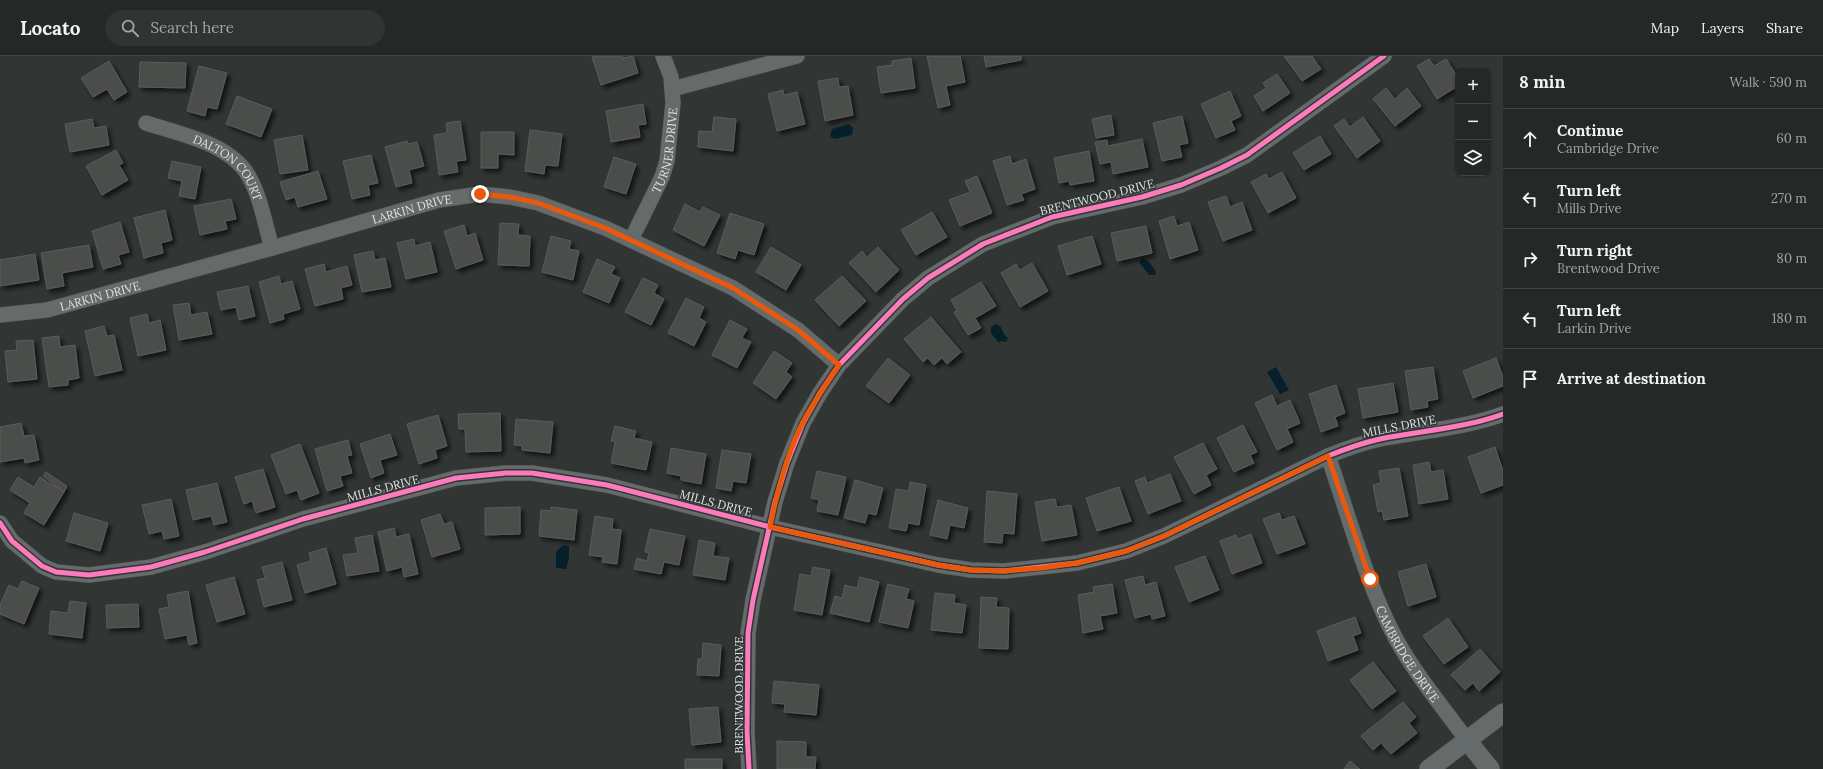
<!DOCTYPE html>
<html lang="en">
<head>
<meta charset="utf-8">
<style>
	body { margin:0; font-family:Lora,serif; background:#313432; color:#f1f3f6 }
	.controls { position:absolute; right:12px; top:12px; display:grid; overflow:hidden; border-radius:8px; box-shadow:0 1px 3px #0004 }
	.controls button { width:36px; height:36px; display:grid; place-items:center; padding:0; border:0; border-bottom:1px solid #424443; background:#252826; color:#f1f3f6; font:20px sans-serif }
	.stop { position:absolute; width:12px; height:12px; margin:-9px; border:3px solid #ea580c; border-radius:50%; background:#fff }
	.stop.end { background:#ea580c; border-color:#fff; box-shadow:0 1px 4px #0008 }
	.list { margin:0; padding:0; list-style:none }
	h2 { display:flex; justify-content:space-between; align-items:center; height:52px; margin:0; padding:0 16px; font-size:17px }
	h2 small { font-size:13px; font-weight:400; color:#a3a6a7 }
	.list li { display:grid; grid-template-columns:26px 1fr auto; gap:12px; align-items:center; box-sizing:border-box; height:60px; padding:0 16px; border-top:1px solid #424443 }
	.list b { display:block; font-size:15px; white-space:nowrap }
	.list p { margin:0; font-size:13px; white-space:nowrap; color:#a3a6a7 }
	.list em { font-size:13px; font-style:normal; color:#a3a6a7 }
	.icon { flex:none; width:22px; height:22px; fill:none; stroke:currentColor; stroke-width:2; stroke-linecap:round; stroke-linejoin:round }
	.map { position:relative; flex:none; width:1503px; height:713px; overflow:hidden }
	header { display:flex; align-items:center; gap:24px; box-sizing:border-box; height:56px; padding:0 20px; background:#252826; border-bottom:1px solid #424443 }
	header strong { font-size:19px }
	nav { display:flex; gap:22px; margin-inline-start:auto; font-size:14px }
	.search { width:280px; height:36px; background:#313432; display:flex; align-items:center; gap:10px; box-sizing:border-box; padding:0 14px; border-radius:22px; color:#a3a6a7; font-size:15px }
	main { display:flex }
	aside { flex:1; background:#252826 }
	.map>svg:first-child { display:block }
</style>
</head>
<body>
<header>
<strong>Locato</strong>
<div class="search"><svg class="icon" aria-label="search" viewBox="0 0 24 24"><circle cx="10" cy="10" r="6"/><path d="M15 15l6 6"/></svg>Search here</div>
<nav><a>Map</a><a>Layers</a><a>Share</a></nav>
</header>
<main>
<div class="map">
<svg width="1503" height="713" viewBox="0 0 1503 713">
	<defs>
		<filter id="shadow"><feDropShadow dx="3.5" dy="3.5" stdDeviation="2" flood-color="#0009"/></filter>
	</defs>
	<rect width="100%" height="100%" fill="#313533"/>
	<path fill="#06202b" d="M849,68L853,72L852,79L834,83L830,80L832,73Z
		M1143,202C1149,204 1153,211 1156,216L1155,219H1149L1139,206Z
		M996,268L1001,271L1004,278L1008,282L1006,286L1001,285L999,287L991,277V271Z
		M1276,311L1289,334L1280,338L1267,316Z
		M563,489L569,490V502L566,513L556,512V496Z"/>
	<path fill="#4b4e4c" stroke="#5a5c5a" filter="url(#shadow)" d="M595,0H622L623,2L633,0L638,17L601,29L592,1Z
		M927,0H960L965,26L946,30L950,49L938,52Z
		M984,0H1021V4L986,11Z
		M1284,0H1312L1321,13L1302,25Z
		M911,2L915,32L881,37L877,11L892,9V5Z
		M1429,3L1434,10L1446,3L1458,22V30L1437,43L1417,10Z
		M109,5L127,36L114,44L107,33L93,41L81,22Z
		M140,6L186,7L185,32L139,31Z
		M199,10L227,17L217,53L207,51L205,60L187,55Z
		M1277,18L1290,37L1263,55L1254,40L1266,32L1263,27Z
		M838,22L839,31L848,30L853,59L825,65L818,25Z
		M1386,32L1395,43L1407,32L1421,50L1395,70L1373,43Z
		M783,34L784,39L797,36L805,68L777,75L768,38Z
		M1230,35L1241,60L1231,65L1235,74L1216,82L1201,48Z
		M237,40L272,53L261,81L226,68Z
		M643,48L646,68L638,69L640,81L611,86L606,55Z
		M1111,59L1114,79L1096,82L1092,63Z
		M1182,60L1188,87L1179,89L1182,101L1162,105L1153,67Z
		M714,61L736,63L733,95L698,91L699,75L712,76Z
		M1363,61L1380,85L1357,102L1334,70L1344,63L1350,71Z
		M92,63L94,72L106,70L109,89L70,96L65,68Z
		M460,65L466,104L456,105L458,116L439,119L434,79L447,77L446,67Z
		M530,74L562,78L558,110L545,109L544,118L525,115Z
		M481,76H514V99L498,98V112H481Z
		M302,79L308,114L280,118L274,84Z
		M1320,80L1331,98L1304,114L1293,97Z
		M1142,83L1148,111L1113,118L1111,106L1100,108L1095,86L1107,84L1108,90Z
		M407,85L408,88L417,86L424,110L409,114L412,127L396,131L385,91Z
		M116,94L123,107L119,109L128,124L102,139L86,110Z
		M1089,95L1094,125L1070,129L1069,125L1059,127L1054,102Z
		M371,99L378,127L368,129L370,139L352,143L343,105Z
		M1010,100L1012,108L1026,103L1035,133L1021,138L1024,144L1007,149L993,105Z
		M614,101L636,108L626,138L604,131Z
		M172,105L201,111L195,143L179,140L182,125L168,122Z
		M318,115L327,143L298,151L295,141L286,144L280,126Z
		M1282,116L1296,142L1268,157L1251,126L1266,118L1269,123Z
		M977,120L992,157L960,170L949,144L970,136L965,125Z
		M1226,140L1230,151L1242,146L1252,174L1223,185L1208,146Z
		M231,143L236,163L225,165L227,173L200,179L194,150Z
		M685,148L700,156L703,151L720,159L704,190L673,174Z
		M165,154L172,184L161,187L163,197L144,202L134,162Z
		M932,156L947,181L916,199L901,174Z
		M730,157L764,168L754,199L738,194L735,203L717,197Z
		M1174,160L1177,170L1189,166L1198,194L1170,203L1159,165Z
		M120,166L129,196L118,199L121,208L103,213L92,175Z
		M500,167L519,168L518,179L530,180L529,210L498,209Z
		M464,169L467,180L475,177L483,204L456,213L444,175Z
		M1146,170L1152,197L1117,205L1111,177Z
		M551,180L571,185L569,193L579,195L573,224L542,216Z
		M1092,180L1101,208L1067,219L1058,190Z
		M414,183L415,190L430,186L437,216L406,223L397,187Z
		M89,189L93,211L62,217L64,230L47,233L41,197Z
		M771,191L801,209L786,234L756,216Z
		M878,191L899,214L876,236L849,207L862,195L867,201Z
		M373,195L375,204L385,202L391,231L362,236L354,199Z
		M35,198L39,224L0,230V204Z
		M597,203L615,211L611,218L620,222L609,247L583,236Z
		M1032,207L1048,235L1020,251L1001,217L1016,208L1020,214Z
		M324,208L326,216L347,210L352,229L341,232L343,243L315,250L305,213Z
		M279,220L281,228L292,225L300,253L283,258L284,263L270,267L259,226Z
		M842,220L866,245L839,270L815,244Z
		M643,222L658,229L654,237L664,243L651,269L625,256Z
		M981,226L996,250L975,262L981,272L968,279L954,256L957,255L951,244Z
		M248,230L255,260L239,264L236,251L221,254L217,236Z
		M686,242L704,251L699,262L706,266L694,290L668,277Z
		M189,247L191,259L207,256L212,278L179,284L173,249Z
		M147,258L149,267L160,264L166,294L138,300L130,262Z
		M931,261L961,296L947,308L942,302L934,309L928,302L923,306L904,283Z
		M730,264L747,273L742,282L751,286L737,312L712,299Z
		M104,270L107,280L114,279L122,314L95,320L85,275Z
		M59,280L60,291L75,289L79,322L68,324V329L49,331L42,282Z
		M33,284L37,323L8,326L5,295L17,294L16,285Z
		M774,295L792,307L786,316L792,321L776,343L753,327Z
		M888,302L910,319L889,347L866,330Z
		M1496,302L1503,321V330L1473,342L1463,315Z
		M1433,311L1438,343L1427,345L1428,351L1411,354L1405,315Z
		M1393,327L1398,356L1363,362L1358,333Z
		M1336,329L1345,357L1335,361L1338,370L1321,376L1309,338Z
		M1272,339L1277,350L1290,344L1300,367L1287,373L1293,386L1277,394L1255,347Z
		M500,357L501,395L466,396L465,373H459L458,358Z
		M438,359L447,390L435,394L437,402L419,408L407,368Z
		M516,363L553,366L550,397L522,394V390L514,389Z
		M21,367L24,380L34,379L39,404L25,407L24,402L0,406V371Z
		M1243,369L1257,396L1250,399L1254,407L1234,416L1217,382Z
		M615,370L636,375L634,382L652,386L646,414L611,407L615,386L611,385Z
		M390,378L397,399L380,404L384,417L371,422L360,388Z
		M348,384L352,399L347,400L352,417L340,420L343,430L327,435L315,393Z
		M1203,387L1217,413L1206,419L1211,429L1194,438L1174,401Z
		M300,388L319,437L301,444L297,434L286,438L271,399Z
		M1495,391L1503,415V429L1481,437L1468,401Z
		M671,392L706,398L701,428L681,424V420L667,417Z
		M722,394L751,398L746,427L733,425L731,435L716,432Z
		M1429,406L1431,416L1443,414L1448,443L1419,448L1413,409Z
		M1399,412L1408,460L1384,464L1382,455L1378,456L1373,429L1381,427L1379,415Z
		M263,413L275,451L256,457L252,445L244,448L235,421Z
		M817,415L846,421L838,459L817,455L819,444L811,442Z
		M46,416L67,430L64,436L43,420Z
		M1170,418L1181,445L1148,458L1135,425L1145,421L1147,427Z
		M18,421L34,431L40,421L64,436L44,469L24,457L30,447L10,434Z
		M855,424L883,432L876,459L868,457L865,467L844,462Z
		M910,426L926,429L919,469L908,467L906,475L889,472L896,433L909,435Z
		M217,427L227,466L214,469L211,460L193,464L186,434Z
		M1119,431L1131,465L1097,475L1086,442Z
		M987,435L1017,438L1014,478L1003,477L1002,487L984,486Z
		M171,443L179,480L164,483L162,475L149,478L142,449Z
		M1055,443L1057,451L1071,449L1077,479L1042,485L1035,446Z
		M938,444L968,452L964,472L950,469L947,483L930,479Z
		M520,451V478L485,479V452Z
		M551,451L577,454L574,484L539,480L541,454L551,455Z
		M74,457L108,467L100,495L66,485Z
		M1279,457L1282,464L1294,460L1305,488L1277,498L1263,463Z
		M440,458L444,468L452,466L460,493L432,501L421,464Z
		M595,460L613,463L612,473L621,474L617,508L602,506L603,501L589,499Z
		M394,472L396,481L409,478L418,518L404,521L402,511L387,515L378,476Z
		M650,473L685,480L679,509L664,506L661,518L634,513L637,502L647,505L649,497L645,496Z
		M1251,478L1262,507L1232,518L1220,485L1236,479L1238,483Z
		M372,479L379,515L347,520L343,499L358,497L355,482Z
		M699,484L715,487L713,500L729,502L725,524L693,519Z
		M326,492L336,528L305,537L297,509L311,505L309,497Z
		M1205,500L1219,534L1189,546L1175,511Z
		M282,506L292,544L264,551L257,524L265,522L262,511Z
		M1426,508L1436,541L1408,550L1398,516Z
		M813,511L830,514L822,559L794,554L800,518L811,520Z
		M1143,520L1145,529L1156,526L1165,560L1152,563L1151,558L1135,562L1125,524Z
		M234,521L245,558L217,566L206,529Z
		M860,521L879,526L869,566L830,557L835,540L842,542L845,529L857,532Z
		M22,525L39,532L24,568L0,558V549L9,529L18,533Z
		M888,528L909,533L906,543L914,545L908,572L879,566Z
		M1112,528L1117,557L1100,560L1103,573L1083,577L1078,539L1094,536L1093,531Z
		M188,535L197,587L189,589L187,579L165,583L159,553L169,551L167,539Z
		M935,537L955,539L954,547L966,549L962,577L931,574Z
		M981,541L997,542L996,551L1009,552L1008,593L979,592Z
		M70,545L86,547L82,582L49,578L51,555L68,557Z
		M138,548L139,571L107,572L106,549Z
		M1355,561L1361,577L1353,580L1358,594L1328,605L1317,575Z
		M1448,562L1468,591L1444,608L1423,580Z
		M703,587L721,589L719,620L697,619L698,603H702Z
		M1480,593L1500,616L1479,635L1473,627L1465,634L1451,619Z
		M1373,606L1396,635L1372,653L1350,624Z
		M774,625L819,629L816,659L784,656L785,648L772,647Z
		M1403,646L1416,661L1409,667L1417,677L1391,698L1381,687L1373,694L1361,680Z
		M718,651L721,686L692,689L689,653Z
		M777,685L806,686V701H816L815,713H777Z
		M685,703H722V713H685Z
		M1350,705L1360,713H1344Z"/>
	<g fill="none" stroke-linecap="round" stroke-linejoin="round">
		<defs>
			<g id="minor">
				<path d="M672,33L797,0"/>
				<path id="s1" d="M146,67C180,78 228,87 248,119C261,141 265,169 272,192"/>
				<path id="s2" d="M631,184L662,121L667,105L673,47L671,21L663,0"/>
				<path id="s3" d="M0,259L47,254L272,192L439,144L480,138L510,141L538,147L605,172L733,232L798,274L839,309"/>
				<path id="s4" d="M1328,400C1349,460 1366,527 1396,583C1416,619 1442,650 1466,683"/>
				<path d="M0,467L12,485L42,510L56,516L89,519L151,511L205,496L303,463L456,422L506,417H532L607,429L770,471L938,509L971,514L1004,515L1077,507L1126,495L1164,480L1328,400C1345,393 1362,387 1380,383C1420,375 1465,372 1503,358"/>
				<path d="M749,713L747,676L748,577L753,544L775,446L787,407L803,367L820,337L839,309L903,243L928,222L983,188L1052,161L1142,141L1181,129L1221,112L1247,99L1384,0"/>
			</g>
			<path id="tertiary" d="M1466,683L1490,713
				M1429,713L1503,657"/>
		</defs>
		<use href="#minor" stroke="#4e504f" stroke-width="16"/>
		<use href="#tertiary" stroke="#4e504f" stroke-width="20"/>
		<use href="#minor" stroke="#646b6a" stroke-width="15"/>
		<use href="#tertiary" stroke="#646b6a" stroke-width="19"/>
		<defs>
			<path id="cycleway" d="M0,467L12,485L42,510L56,516L89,519L151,511L205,496L303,463L456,422L506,417H532L607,429L770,471L938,509L971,514L1004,515L1077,507L1126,495L1164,480L1328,400C1345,393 1362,387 1380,383C1420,375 1465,372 1503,358
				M749,713L747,676L748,577L753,544L775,446L787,407L803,367L820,337L839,309L903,243L928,222L983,188L1052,161L1142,141L1181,129L1221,112L1247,99L1384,0"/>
		</defs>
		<use href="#cycleway" stroke="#303634" stroke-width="8"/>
		<use href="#cycleway" stroke="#fd7abc" stroke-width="5"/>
	</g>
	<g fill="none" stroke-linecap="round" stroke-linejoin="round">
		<path stroke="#ea580c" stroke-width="5" d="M480,138L510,141L538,147L605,172L733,232L798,274L839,309C826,328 814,346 803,366C786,399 777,436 770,471L938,509L971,514L1004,515L1041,512L1077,507L1126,495L1164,480L1328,400L1370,523"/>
	</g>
	<g text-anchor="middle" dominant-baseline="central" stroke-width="3" stroke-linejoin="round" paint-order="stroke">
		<g font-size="12" fill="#dee2e0" stroke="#303634">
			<text stroke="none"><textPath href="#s2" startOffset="97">TURNER DRIVE</textPath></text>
			<text stroke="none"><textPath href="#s1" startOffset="97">DALTON COURT</textPath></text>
			<text transform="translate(1097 141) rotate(-14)">BRENTWOOD DRIVE</text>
			<text stroke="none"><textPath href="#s3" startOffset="426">LARKIN DRIVE</textPath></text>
			<text stroke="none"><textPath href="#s3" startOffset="102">LARKIN DRIVE</textPath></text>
			<text transform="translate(1399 370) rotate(-11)">MILLS DRIVE</text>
			<text transform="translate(383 432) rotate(-15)">MILLS DRIVE</text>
			<text transform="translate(716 447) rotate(15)">MILLS DRIVE</text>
			<text stroke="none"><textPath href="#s4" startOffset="214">CAMBRIDGE DRIVE</textPath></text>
			<text transform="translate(738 639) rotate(-90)">BRENTWOOD DRIVE</text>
		</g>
	</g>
</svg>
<div class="controls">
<button>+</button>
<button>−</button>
<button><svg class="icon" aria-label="layers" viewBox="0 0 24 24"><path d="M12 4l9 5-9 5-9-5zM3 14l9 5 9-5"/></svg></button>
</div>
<div class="stop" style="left:1370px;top:523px"></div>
<div class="stop end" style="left:480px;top:138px"></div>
</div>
<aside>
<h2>8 min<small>Walk · 590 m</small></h2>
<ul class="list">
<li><svg class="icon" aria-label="ahead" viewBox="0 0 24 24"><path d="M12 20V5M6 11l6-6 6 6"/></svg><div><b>Continue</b><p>Cambridge Drive</p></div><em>60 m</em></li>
<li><svg class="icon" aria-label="left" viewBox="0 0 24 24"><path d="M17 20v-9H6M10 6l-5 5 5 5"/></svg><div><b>Turn left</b><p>Mills Drive</p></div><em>270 m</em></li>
<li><svg class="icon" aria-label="right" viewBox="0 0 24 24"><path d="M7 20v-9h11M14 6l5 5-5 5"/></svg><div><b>Turn right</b><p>Brentwood Drive</p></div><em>80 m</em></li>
<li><svg class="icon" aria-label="left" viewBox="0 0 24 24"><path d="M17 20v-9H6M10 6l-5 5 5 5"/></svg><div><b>Turn left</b><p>Larkin Drive</p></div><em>180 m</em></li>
<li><svg class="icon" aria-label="arrive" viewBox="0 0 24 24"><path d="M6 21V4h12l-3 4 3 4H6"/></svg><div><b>Arrive at destination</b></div></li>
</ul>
</aside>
</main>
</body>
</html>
